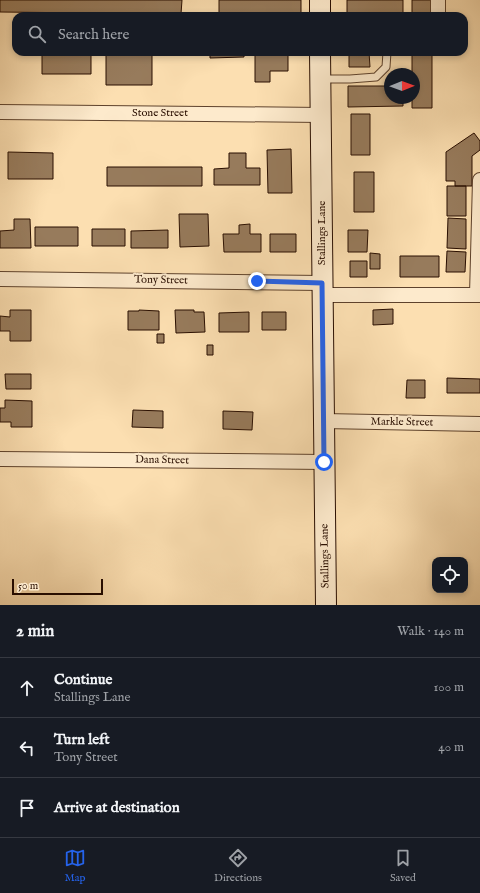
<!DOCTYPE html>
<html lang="en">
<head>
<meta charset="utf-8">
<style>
	body { margin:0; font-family:"IM FELL English",serif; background:#242831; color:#f1f3f6 }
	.controls { position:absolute; right:12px; bottom:12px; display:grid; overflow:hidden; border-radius:8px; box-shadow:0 2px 6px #0003 }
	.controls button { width:36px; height:36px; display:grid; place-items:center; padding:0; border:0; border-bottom:1px solid #363941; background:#171b24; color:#f1f3f6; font:20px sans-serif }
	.compass { position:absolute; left:384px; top:68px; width:36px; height:36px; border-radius:50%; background:#171b24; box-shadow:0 2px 6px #0003; rotate:89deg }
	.scale { position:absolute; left:12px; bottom:10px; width:91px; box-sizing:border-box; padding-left:4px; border:2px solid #290e00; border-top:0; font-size:11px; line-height:14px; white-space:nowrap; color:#290e00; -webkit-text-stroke:3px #fdeacc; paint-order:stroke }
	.stop { position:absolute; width:12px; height:12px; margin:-9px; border:3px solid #2563eb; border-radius:50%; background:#fff }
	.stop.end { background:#2563eb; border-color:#fff; box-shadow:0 1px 4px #0008 }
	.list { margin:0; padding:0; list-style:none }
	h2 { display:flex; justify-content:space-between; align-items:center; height:52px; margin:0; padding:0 16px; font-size:17px }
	h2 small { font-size:13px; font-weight:400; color:#9ea1a6 }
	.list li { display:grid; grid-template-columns:26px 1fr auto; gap:12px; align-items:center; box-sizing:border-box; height:60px; padding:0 16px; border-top:1px solid #363941 }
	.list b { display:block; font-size:15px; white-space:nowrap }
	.list p { margin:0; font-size:13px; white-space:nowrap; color:#9ea1a6 }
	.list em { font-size:13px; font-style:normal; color:#9ea1a6 }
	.icon { flex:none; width:22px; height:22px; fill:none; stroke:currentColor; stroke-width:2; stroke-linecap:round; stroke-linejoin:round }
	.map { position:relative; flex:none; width:480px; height:605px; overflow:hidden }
	.search { position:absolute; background:#171b24; box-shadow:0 2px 6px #0003; left:12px; right:12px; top:12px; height:44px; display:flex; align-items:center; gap:10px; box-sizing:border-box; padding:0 14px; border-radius:12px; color:#9ea1a6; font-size:15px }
	.sheet { height:232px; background:#171b24 }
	nav { display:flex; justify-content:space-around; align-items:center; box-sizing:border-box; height:56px; border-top:1px solid #363941; background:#171b24; font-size:11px; color:#9ea1a6 }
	nav a { display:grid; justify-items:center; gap:2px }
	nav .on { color:#2563eb }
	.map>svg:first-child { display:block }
</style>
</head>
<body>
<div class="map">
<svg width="480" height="605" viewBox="0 0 480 605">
	<rect width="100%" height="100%" fill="#fcdfb1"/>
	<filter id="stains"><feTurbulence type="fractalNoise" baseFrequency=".005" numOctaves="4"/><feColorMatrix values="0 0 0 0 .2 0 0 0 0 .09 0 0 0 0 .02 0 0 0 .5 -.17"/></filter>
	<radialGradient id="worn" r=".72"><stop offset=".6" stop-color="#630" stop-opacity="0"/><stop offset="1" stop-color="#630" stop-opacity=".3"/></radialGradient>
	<path fill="#977b5c" stroke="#290e00" d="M0,0H182L181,14L0,12Z
		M219,0H301V16H219Z
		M347,0H403V16H347Z
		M412,0H431V16H412Z
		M42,52H91V74H42Z
		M106,52H152V85H106Z
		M210,52H244V57L210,58Z
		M255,52H271V54H288V71H270V82H255Z
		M349,52H369L370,67H349Z
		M412,52H432V108H412V98H414V74H412Z
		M348,86H390V98H403V106L348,107Z
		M351,114H370V155H351Z
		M474,133L480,141V150L472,156V186H455V181H446V152Z
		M291,149L292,193H268L267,150Z
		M8,152L53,153V179H8Z
		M229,153H246V168H260V185H214V169L229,168Z
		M107,167H202V186H107Z
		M354,172H374V212H354Z
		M447,186H466V216H447Z
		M179,214H208L209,246L180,247Z
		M448,218L466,219V249L447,248Z
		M14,219H30L31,248H0V231L14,230Z
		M250,224V234H261V252H224L223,234H239V225Z
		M35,227H78V246H35Z
		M92,229H125V246H92Z
		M168,230V248H131V231Z
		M348,230H368L367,252H348Z
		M270,234H296V252H270Z
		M447,251L466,252L465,272H446Z
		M370,253L380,254V269H370Z
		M400,256H439V277H400Z
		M350,261H367V277H350Z
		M393,309V324L373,325V310Z
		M10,310H31V341H10V331H0V316L10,317Z
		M139,310L159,311V330H128V311H139Z
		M175,310H194V312H204L205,332L176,333Z
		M249,312V332H219V313Z
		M262,312H286V330H262Z
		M157,334H164V343H157Z
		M207,345H213V355H207Z
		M5,374H31V389H6Z
		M447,378L480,379V393H447Z
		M407,380H425V398H406Z
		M5,400L32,401V427H11V422H0V408H5Z
		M133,410L163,411V428L132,427Z
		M223,411L253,412L252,430L223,429Z"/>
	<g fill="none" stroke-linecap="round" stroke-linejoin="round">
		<defs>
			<path id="lane" d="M322,79H350L376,77L386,67L387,52"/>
			<path id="street" d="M438,16V0
				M0,112L321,115
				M0,279L322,283
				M322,295H480
				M477,295L480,180
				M324,421L480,424
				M0,459L324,462"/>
			<path id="secondary" d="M320,0V16
				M320,52L326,605"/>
		</defs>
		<use href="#lane" stroke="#5e422c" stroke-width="9"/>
		<use href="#street" stroke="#5e422c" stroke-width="16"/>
		<use href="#secondary" stroke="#290e00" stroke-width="22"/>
		<use href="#lane" stroke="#fdeacc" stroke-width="7"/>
		<use href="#street" stroke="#fdeacc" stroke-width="14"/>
		<use href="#secondary" stroke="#fdeacc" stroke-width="20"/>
	</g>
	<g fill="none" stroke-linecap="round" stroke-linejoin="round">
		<path stroke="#2563eb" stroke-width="5" d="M257,281L322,283L324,462"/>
	</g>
	<g text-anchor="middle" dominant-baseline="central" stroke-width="4" stroke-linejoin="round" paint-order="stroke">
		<g font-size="11" fill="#290e00" stroke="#fdeacc">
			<text x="160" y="113">Stone Street</text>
			<text transform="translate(322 233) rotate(-90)">Stallings Lane</text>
			<text transform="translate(161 280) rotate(1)">Tony Street</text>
			<text transform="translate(402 422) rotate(1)">Markle Street</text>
			<text transform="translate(162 460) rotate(1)">Dana Street</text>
			<text transform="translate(325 556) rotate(-91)">Stallings Lane</text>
		</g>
	</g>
	<rect width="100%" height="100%" filter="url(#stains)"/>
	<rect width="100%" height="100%" fill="url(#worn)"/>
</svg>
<div class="controls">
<button><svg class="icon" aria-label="locate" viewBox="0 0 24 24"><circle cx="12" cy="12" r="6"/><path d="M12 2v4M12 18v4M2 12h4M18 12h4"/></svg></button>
</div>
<svg class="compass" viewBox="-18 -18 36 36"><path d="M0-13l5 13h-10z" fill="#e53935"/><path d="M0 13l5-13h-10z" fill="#9ea1a6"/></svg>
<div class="scale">50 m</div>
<div class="stop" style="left:324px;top:462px"></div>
<div class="stop end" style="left:257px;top:281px"></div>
<div class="search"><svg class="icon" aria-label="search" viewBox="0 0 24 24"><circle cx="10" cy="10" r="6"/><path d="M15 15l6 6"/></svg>Search here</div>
</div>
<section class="sheet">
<h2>2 min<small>Walk · 140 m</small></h2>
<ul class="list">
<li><svg class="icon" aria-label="ahead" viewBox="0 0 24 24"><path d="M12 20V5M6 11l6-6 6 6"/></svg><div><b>Continue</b><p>Stallings Lane</p></div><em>100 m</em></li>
<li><svg class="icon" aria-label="left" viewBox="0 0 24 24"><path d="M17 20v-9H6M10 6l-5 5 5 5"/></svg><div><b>Turn left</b><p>Tony Street</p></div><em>40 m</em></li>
<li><svg class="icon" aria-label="arrive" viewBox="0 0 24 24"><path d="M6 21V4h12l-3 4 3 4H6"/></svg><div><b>Arrive at destination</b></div></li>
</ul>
</section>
<nav>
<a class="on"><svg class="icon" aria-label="map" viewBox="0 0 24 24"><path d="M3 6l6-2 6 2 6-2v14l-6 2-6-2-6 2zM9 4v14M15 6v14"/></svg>Map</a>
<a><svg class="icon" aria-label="directions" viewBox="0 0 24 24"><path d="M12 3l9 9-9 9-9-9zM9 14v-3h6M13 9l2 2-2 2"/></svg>Directions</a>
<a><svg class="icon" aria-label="saved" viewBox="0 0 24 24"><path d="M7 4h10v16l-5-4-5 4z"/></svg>Saved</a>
</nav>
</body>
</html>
